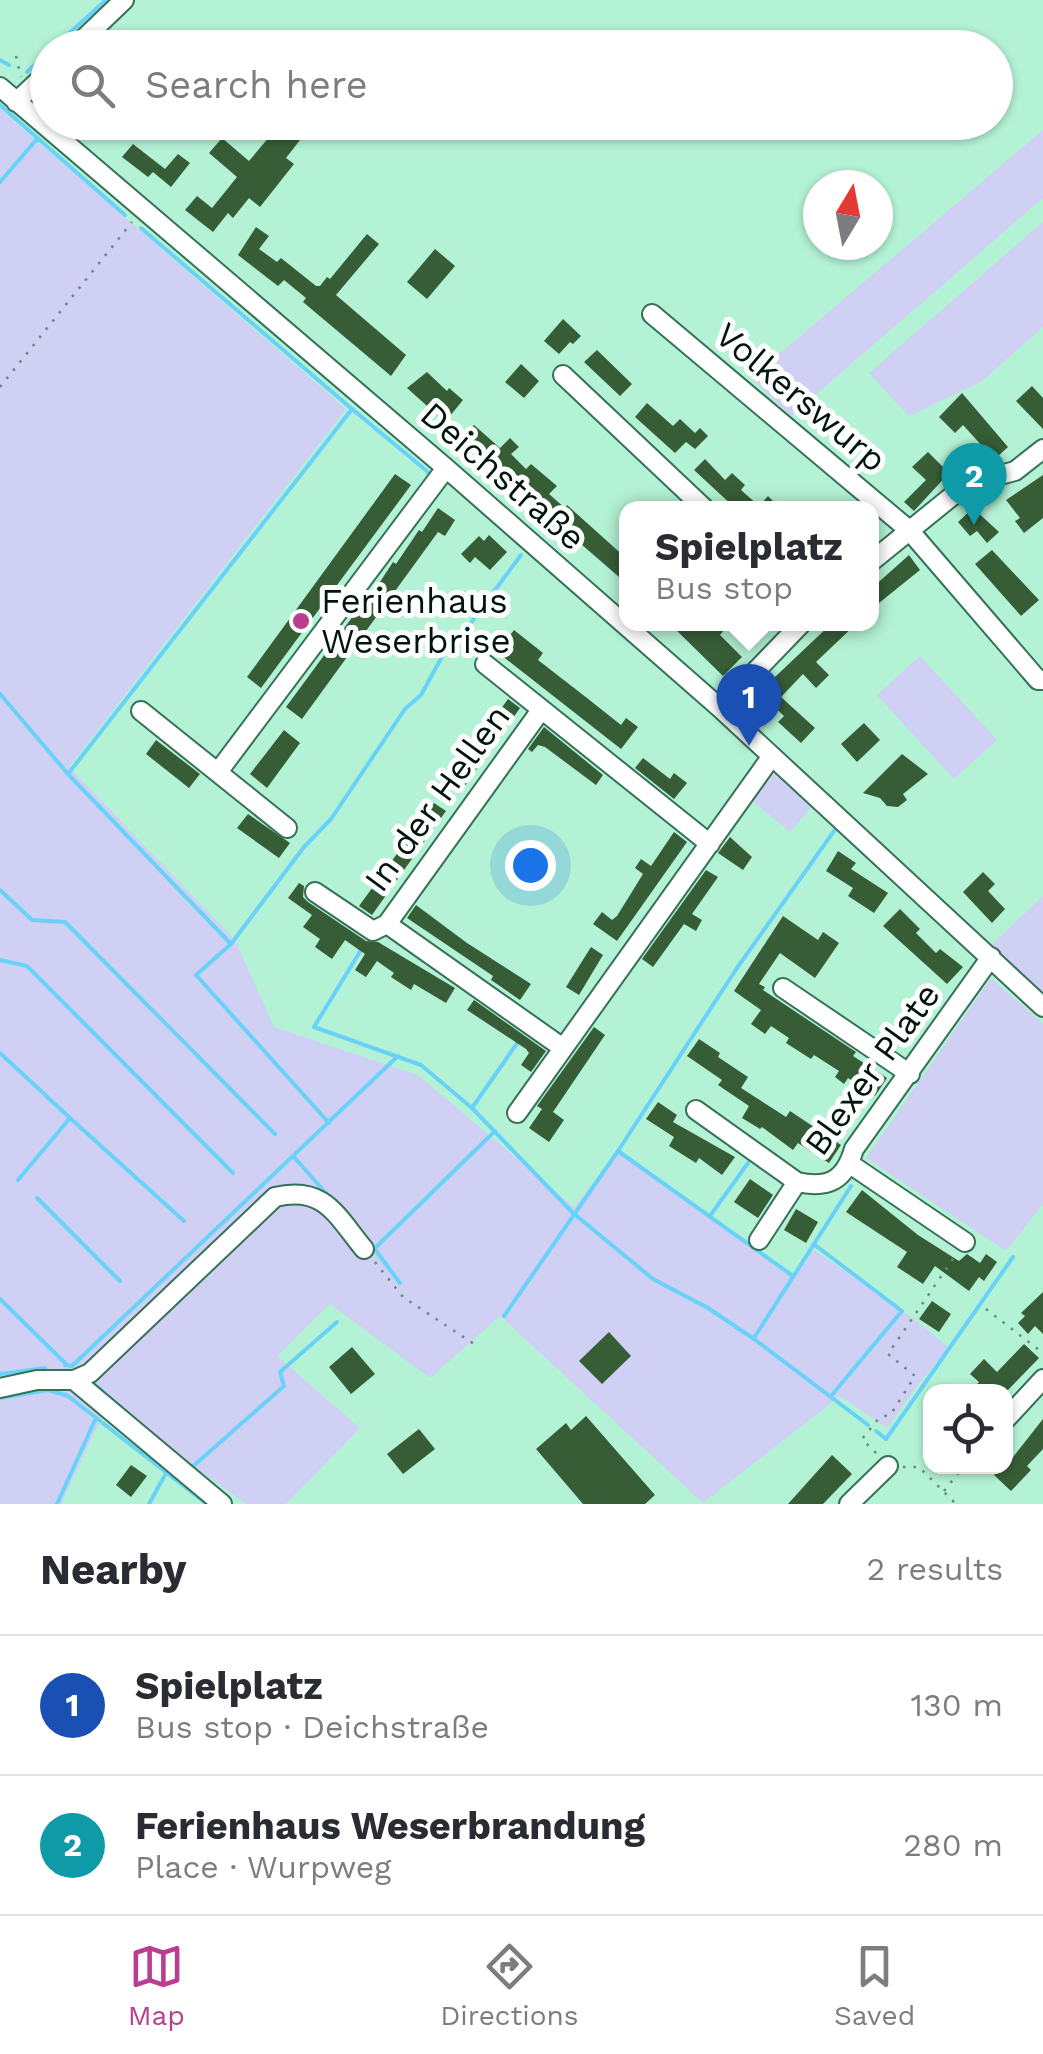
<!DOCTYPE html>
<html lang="en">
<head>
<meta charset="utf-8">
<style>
	body { margin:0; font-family:"Work Sans",sans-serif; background:#f7f7f7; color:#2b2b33 }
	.controls { position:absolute; right:30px; bottom:30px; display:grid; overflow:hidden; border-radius:20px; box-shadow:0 2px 8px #0004 }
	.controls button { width:90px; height:90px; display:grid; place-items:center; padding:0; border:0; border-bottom:2px solid #e1e1e2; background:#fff; color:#2b2b33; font:50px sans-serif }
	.compass { position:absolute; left:803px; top:170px; width:90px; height:90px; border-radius:50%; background:#fff; box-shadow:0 2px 8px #0004; rotate:10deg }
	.you { position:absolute; left:530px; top:865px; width:35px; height:35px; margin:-25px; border:8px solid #fff; border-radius:50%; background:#1a73e8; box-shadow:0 0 0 15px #1a73e833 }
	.badge { display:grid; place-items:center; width:65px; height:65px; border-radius:50%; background:#ba3e90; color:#fff; font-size:32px; font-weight:700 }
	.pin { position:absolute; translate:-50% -82px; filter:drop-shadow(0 2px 5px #0008) }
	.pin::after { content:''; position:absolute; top:52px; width:35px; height:30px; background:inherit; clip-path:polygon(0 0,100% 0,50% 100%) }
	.popup { position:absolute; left:619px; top:501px; width:260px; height:130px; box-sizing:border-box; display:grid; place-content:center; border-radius:20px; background:#fff; filter:drop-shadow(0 2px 8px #0005); font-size:32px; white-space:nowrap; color:#7c7c81 }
	.popup b { font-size:38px; color:#2b2b33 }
	.popup::after { content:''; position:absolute; left:50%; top:100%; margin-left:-20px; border:20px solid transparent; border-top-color:#fff }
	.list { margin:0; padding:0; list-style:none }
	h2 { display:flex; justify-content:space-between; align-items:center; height:130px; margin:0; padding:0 40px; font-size:42px }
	h2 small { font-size:32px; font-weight:400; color:#7c7c81 }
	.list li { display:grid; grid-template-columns:65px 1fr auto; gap:30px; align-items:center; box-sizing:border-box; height:140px; padding:0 40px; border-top:2px solid #e1e1e2 }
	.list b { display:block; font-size:38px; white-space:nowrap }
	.list p { margin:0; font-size:32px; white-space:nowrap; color:#7c7c81 }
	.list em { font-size:32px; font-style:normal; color:#7c7c81 }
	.icon { flex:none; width:55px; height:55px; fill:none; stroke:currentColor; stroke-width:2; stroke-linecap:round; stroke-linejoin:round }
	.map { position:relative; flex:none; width:1043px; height:1504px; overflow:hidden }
	.search { position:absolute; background:#fff; box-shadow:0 2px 8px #0004; left:30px; right:30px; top:30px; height:110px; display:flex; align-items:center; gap:25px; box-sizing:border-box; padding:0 35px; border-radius:55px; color:#7c7c81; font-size:38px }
	.sheet { height:410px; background:#fff }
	nav { display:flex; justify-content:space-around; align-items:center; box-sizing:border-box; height:140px; border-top:2px solid #e1e1e2; background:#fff; font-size:28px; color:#7c7c81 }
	nav a { display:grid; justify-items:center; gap:5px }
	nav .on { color:#ba3e90 }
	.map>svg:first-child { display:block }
</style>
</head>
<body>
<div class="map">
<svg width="1043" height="1504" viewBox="0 0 1043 1504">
	<rect width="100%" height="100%" fill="#b4f2d5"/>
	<path fill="#cfd0f3" d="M0,109L346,409L69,767L235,940L274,1027L418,1075L574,1207L618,1151L792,1276L811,1248L913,1318L949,1348L924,1377L887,1428L840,1396L703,1503L500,1316L430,1378L330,1304L277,1356L360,1428L286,1504H246L108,1404L61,1504H0Z
		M1043,130V198L791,416L751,378Z
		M1043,222V327L981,382L909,416L869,373Z
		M920,656L997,740L954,779L877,695Z
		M775,772L813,805L790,832L751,800Z
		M1043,896V999L989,947Z
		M991,978L1043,1024V1204L1006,1251L866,1158Z"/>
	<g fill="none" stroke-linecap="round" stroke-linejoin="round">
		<path stroke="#69d2f8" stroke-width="4" d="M53,48L106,0
			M0,60L9,65
			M27,72L48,53
			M0,105L125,215
			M0,182L37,139
			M352,409L428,472
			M0,694L68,774L231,944
			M68,774L352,409L141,228
			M0,890L32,920L65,922L275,1134
			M361,950L314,1027L421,1065L472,1108L573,1213L653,1279L708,1308L754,1339L868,1425
			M0,960L27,966L233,1173
			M0,1053L70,1118L18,1180
			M472,1108L520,1039
			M70,1118L184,1221
			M329,1123L196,975L231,944L304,847L331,819L405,709L421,695L444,653L459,639L521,555
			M618,1151L793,1276
			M294,1157L331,1199
			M37,1198L120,1281
			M710,1216L748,1163
			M815,1245L902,1311L831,1396
			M373,1247L400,1283
			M374,1249L495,1131
			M0,1299L66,1364
			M504,1316L618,1151L737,968L834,831
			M754,1338L851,1186
			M65,1365L72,1366L398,1056
			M0,1374L45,1368
			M94,1384L157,1439
			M0,1398L48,1390L68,1396L207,1504
			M876,1431L886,1439L1013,1257
			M191,1468L284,1386L280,1372L337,1322
			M57,1504L96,1418
			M149,1504L166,1473"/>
	</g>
	<path fill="#375d37" d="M280,124L300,140L286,158L294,164L260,207L249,198L233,218L228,213L213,232L185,210L197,196L212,208L237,177L209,153L222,138L249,161Z
		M133,144L165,169L178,154L190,163L171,187L153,172L148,177L122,157Z
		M256,227L269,236L259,249L277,262L281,258L316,286H320L327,277L330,279L367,234L379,244L336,295L406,355L391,376L303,302L306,298L284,280L278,286L238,255Z
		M435,249L455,266L427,299L407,282Z
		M563,319L581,336L573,344L570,342L559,354L544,341Z
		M597,350L632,384L620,396L584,362Z
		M521,364L539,381L524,398L505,382Z
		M427,372L447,391L449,388L463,400L445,422L407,388Z
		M1032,386L1043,398V429L1016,401Z
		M962,393L1008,447L987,466L975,456L984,448L963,425L955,433L939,417Z
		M647,403L673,426L680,419L695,433L700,428L708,436L695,449L686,442L675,453L635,417Z
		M474,425L500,448L510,438L519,447L511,454L526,469L531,464L557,486L549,494L565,508L567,505L626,558V583L529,499L478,446L475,449L463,437Z
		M928,452L949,473L914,511L904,502L926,480L912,467Z
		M705,459L725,480L732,473L745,485L741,490L759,506L768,496L780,508H735L694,470Z
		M395,474L411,485L261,688L247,677Z
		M1043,475V518L1024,533L1015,521L1020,518L1006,500Z
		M438,508L455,520L445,536L438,532L302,719L286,707L356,612L359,614L393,562L396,564L419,530L422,532Z
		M973,508L999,532L987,543L977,531L970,536L958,522Z
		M489,535L507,552L490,570L475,557L470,563L461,554L479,536L484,541Z
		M992,550L1039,600L1021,616L975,564Z
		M909,555L920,570L879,603L872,594V588Z
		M670,624H729L720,635L742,657L723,676Z
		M831,624H856L816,662L829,675L816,688L803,674L781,697L815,728L801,743L778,722L784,716L759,692Z
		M514,630L543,653L538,660L587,698L621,725L626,718L638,727L621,749L497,652Z
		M508,699L520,708L459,794L446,785Z
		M864,723L880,740L857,762L841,744Z
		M544,727L603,775L596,785L545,747L538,745L532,752L528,749Z
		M284,730L300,743L267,788L250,774Z
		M156,740L200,774L189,788L146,754Z
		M902,754L928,774L903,794L907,800L898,807L887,806L880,798L863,793Z
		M643,758L670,779L674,773L687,783L674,799L635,768Z
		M434,803L446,811L372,915L359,906Z
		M248,814L290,843L279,858L237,828Z
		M674,832L687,842L617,941L593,924L602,912L612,920L617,916L643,874L635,868L641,859L651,866Z
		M730,837L752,857L743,870L718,853Z
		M838,851L856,863L851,869L888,893L874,913L848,896L853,888L826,871Z
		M706,870L718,877L692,914L702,920L696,931L684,924L653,967L642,959Z
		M983,872L995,884L988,891L1005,909L992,923L963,892Z
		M299,883L304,886L303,897L308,902L366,941L378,942L455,988L446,1003L414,984L411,990L391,977L394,973L377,961L366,977L355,970L365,954L345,940L332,959L315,947L320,939L303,927L312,915L288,898Z
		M416,905L467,943L531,984L520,1000L491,980L493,976L407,918Z
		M900,909L920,929L916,933L936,953L940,949L963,967L947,984L883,926Z
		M783,916L818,940L823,932L839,943L815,978L780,953L759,984L765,987L763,990L856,1052L853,1056L887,1078L875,1096L848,1078L844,1084L835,1077L839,1071L814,1055L811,1059L786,1043L789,1038L771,1026L765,1034L751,1024L761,1010L734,991Z
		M591,947L603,955L579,995L566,987Z
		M474,1000L546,1051L531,1072L521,1065L529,1053L526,1049L467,1010Z
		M594,1027L605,1035L553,1112L564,1120L549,1142L529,1128L542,1109L537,1106Z
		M699,1039L720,1053L718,1057L748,1077L741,1088L786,1117L790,1111L841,1145L829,1163L798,1143L793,1150L762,1127L760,1129L742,1118L749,1106L718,1085L722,1080L687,1056Z
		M658,1102L677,1115L673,1122L735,1157L722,1175L699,1158L696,1163L669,1146L674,1137L646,1119Z
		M750,1179L773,1195L758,1218L734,1202Z
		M862,1190L918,1235L959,1261L967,1254L980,1263L986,1254L997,1262L984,1281L979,1277L969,1291L935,1266L923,1284L897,1267L907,1252L846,1212Z
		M796,1209L818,1222L806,1243L784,1230Z
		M1043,1292V1334L1035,1326L1028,1334L1018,1323L1025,1316L1021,1313Z
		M932,1301L951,1314L939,1332L919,1319Z
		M609,1332L631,1356L602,1384L579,1361Z
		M1024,1344L1039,1358L1006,1392H970L979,1382L970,1374L984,1359L997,1372Z
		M352,1347L375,1374L351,1394L329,1367Z
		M586,1416L655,1495L645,1504H583L536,1449L566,1423L571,1430Z
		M1043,1419V1449L1027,1466L1031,1470L1011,1491L994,1475L1006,1466Z
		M419,1429L435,1449L403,1474L387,1454Z
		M832,1455L852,1474L823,1504H788Z
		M131,1465L147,1476L131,1497L116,1485Z"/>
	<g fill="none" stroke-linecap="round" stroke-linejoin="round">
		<defs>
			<path id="minor" d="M74,48L124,0
				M0,87L446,468L720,708L1043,1007
				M16,102L48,72
				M652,314L909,530L1038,680H1043
				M563,375L704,508
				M872,561L967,484L1015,471L1043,449
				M485,664L710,844
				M720,708L801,624
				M141,711L287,828
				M218,772L446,468
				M315,892L373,931L387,924L563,1048
				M387,924L541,710
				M783,988L910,1074
				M696,1110L797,1182
				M517,1113L772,756
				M850,1164L965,1242
				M759,1240L797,1182C829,1189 845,1180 854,1149L991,957
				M74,1380L90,1373L275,1197C324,1185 336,1215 364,1249
				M0,1388L37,1380H74L222,1504
				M1006,1419L1043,1379
				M849,1504L888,1466"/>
		</defs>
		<use href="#minor" stroke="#367158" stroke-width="22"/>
		<path stroke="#628d79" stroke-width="2.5" stroke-dasharray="2.5 8" stroke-linecap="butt" d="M16,56L21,77
			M0,387L132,222
			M375,1262L403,1297L477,1346
			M986,1309L1043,1353
			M876,1453L862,1439L879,1418L891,1414L915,1376L888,1354L955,1256
			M903,1467H919L956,1504
			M944,1491L964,1466"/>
		<use href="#minor" stroke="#fff" stroke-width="18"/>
	</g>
	<circle fill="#ba3e90" stroke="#fff" stroke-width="4" cx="301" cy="621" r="10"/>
	<g text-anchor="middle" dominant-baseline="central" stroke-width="10" stroke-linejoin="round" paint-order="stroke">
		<g font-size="35" fill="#00160c" stroke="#fff">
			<text transform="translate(801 397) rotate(40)">Volkerswurp</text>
			<text transform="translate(503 476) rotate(41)">Deichstraße</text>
			<text transform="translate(437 798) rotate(-54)">In der Hellen</text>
			<text transform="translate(872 1069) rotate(-54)">Blexer Plate</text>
		</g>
		<g font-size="35" fill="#00160c" stroke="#fff" text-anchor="start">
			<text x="321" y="601">Ferienhaus<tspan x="321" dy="40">Weserbrise</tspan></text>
		</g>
	</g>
</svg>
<div class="controls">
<button><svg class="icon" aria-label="locate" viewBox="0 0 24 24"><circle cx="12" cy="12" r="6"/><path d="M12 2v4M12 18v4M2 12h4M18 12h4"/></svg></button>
</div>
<svg class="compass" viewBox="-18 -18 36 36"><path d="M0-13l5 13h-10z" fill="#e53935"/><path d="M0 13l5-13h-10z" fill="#7c7c81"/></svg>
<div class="you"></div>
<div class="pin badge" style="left:749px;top:746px;background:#1a4fb4">1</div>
<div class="popup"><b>Spielplatz</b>Bus stop</div>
<div class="pin badge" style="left:974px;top:525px;background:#0f9aa8">2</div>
<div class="search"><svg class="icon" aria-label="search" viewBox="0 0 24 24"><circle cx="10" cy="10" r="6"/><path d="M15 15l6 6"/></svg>Search here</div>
</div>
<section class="sheet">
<h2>Nearby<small>2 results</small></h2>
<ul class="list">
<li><span class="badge" style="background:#1a4fb4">1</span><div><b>Spielplatz</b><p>Bus stop · Deichstraße</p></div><em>130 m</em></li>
<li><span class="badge" style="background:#0f9aa8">2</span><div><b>Ferienhaus Weserbrandung</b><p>Place · Wurpweg</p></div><em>280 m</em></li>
</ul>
</section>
<nav>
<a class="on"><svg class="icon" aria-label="map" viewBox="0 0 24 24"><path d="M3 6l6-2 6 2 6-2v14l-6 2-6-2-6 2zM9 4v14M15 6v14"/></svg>Map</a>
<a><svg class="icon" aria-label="directions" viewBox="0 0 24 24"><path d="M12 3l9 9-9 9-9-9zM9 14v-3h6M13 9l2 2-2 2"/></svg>Directions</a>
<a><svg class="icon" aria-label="saved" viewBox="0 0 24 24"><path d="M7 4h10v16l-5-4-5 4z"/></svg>Saved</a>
</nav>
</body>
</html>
